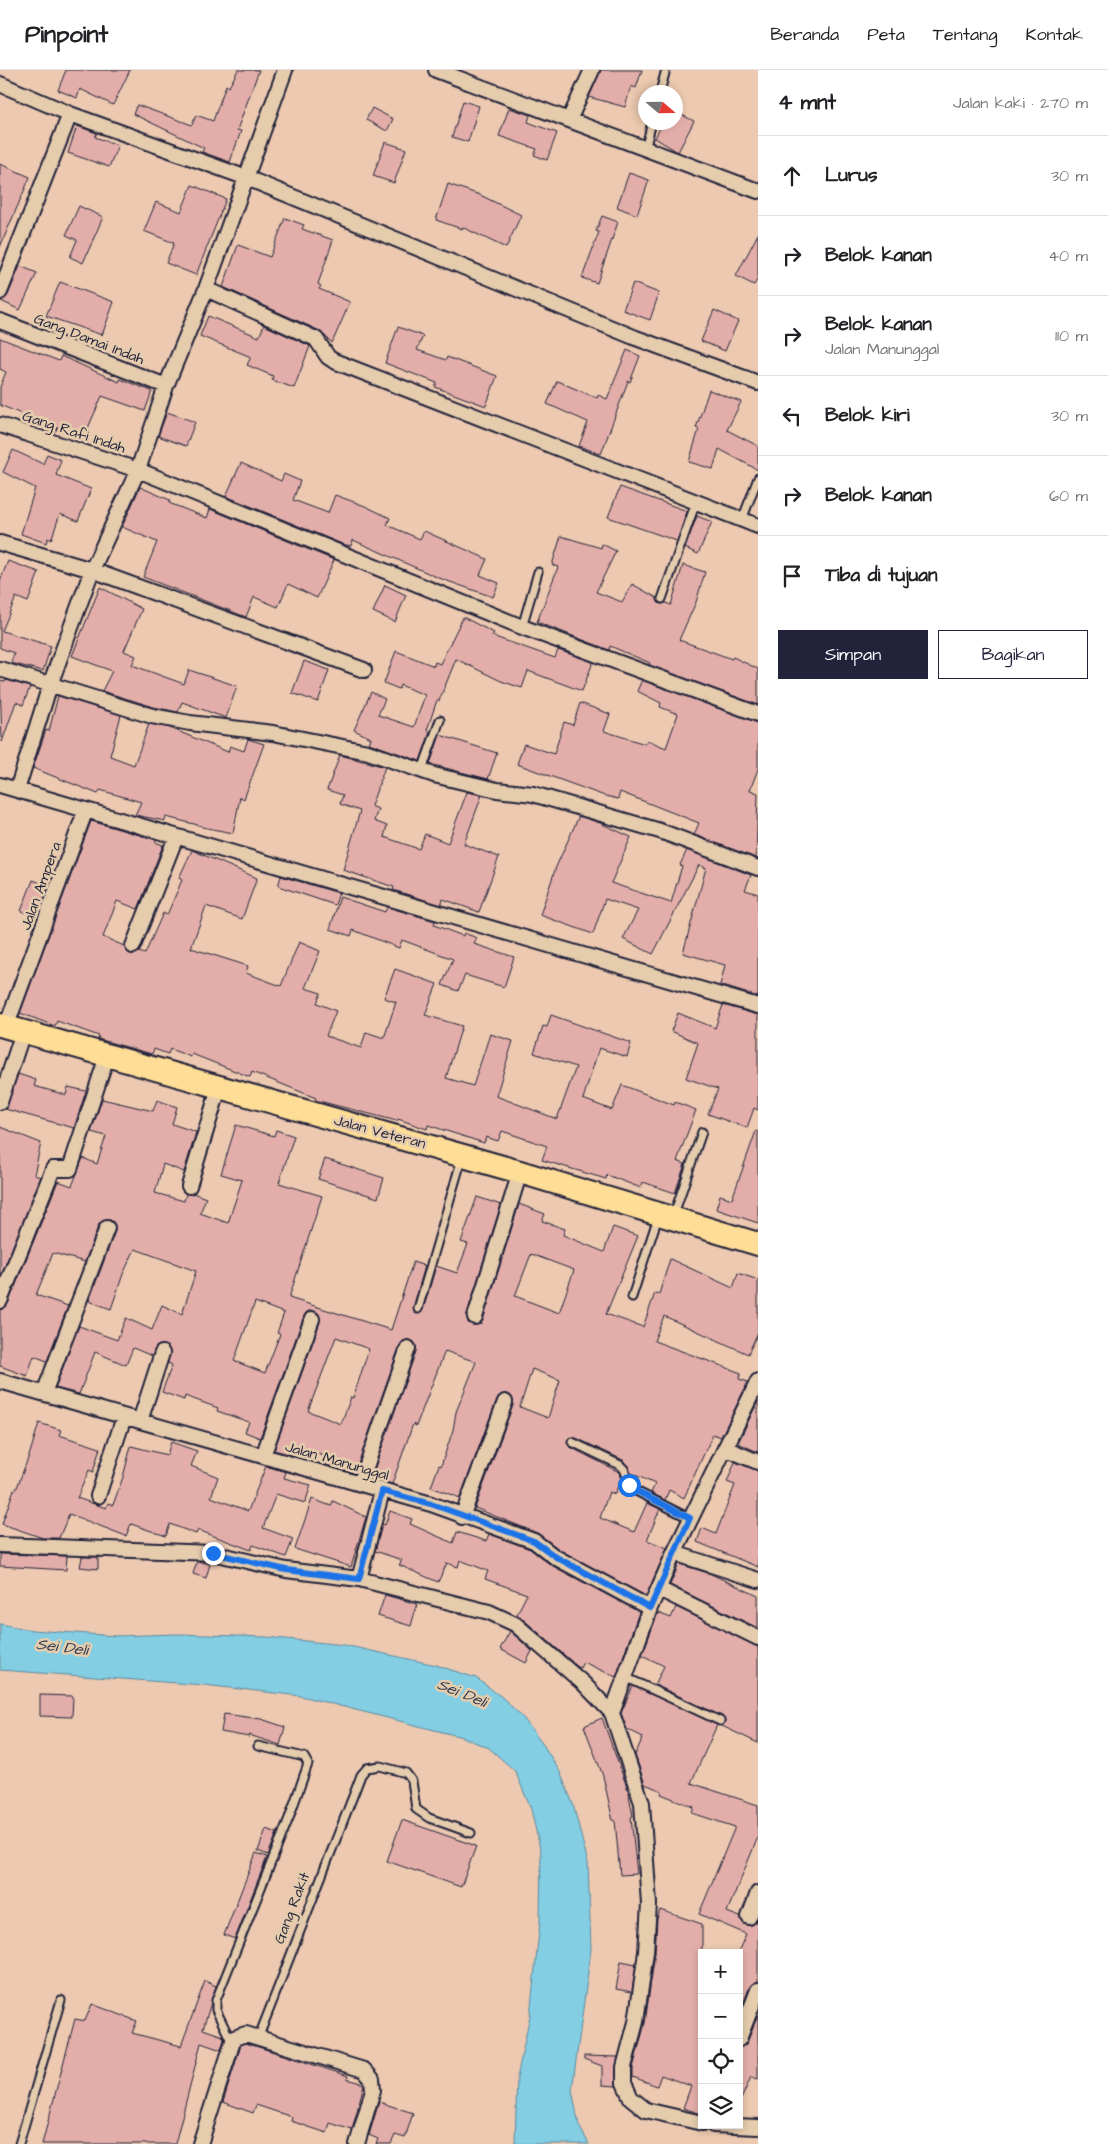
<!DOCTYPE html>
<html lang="id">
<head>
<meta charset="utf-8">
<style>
	body { margin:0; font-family:"Architects Daughter",sans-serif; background:#f6f6f6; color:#202124 }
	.controls { position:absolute; right:15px; bottom:15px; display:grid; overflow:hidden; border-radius:0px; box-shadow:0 2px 8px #0003 }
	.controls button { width:45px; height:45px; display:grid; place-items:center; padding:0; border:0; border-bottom:1px solid #e0e0e0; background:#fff; color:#202124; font:25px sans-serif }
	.compass { position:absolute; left:638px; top:15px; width:45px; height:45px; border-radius:50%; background:#fff; box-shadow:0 2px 8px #0003; rotate:110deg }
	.stop { position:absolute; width:15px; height:15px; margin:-11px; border:4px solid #1a73e8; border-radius:50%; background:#fff }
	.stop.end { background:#1a73e8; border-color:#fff; box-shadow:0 1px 5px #0008 }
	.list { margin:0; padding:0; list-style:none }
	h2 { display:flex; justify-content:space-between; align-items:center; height:65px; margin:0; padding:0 20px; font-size:21px }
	h2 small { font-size:16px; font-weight:400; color:#757577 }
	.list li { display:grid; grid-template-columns:32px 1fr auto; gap:15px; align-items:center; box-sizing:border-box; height:80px; padding:0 20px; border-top:1px solid #e0e0e0 }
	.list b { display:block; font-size:19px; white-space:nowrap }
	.list p { margin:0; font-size:16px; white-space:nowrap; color:#757577 }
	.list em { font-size:16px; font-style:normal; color:#757577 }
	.actions { display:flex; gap:10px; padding:15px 20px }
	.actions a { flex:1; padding:11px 0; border:1px solid #22223b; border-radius:0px; text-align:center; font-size:18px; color:#22223b }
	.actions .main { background:#22223b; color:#fff }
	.icon { flex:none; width:28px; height:28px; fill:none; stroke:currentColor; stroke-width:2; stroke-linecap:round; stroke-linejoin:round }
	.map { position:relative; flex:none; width:758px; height:2074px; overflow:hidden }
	header { display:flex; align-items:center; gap:30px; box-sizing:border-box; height:70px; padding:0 25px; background:#fff; border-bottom:1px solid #e0e0e0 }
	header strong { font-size:24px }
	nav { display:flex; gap:28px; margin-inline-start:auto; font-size:18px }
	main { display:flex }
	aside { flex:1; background:#fff }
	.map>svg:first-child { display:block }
</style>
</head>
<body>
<header>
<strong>Pinpoint</strong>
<nav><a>Beranda</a><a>Peta</a><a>Tentang</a><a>Kontak</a></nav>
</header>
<main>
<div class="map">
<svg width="758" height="2074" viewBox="0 0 758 2074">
	<rect width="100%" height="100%" fill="#ecc9b0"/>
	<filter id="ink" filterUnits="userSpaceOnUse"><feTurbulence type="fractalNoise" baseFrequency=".02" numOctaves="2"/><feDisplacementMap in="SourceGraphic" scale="10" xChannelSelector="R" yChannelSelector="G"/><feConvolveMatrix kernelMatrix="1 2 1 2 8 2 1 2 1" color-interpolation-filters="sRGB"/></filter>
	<g filter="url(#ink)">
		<path fill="#83cee3" stroke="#5c89a0" d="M0,1554L32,1560L117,1566L176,1564L266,1567L344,1575L436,1595L476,1608L503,1628L524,1649L544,1676L560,1702L573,1734L588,1793L591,1880L572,2020L579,2056L589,2074H516L515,2072L517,2008L530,1945L540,1852L541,1783L531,1739L515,1701L489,1678L462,1667L301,1626L204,1615L0,1600Z"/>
		<path fill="#e3aea9" stroke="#22223b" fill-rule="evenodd" d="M66,0H130L113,35L80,19L77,28L58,20Z
			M238,0H259L237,60L241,61L230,92L202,82L204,78L133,44L137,35L192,55L196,45L213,51L226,15L229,17Z
			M601,0H642L636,18L631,16L625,37L589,27Z
			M463,31L479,36L468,72L452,67Z
			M372,38L393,49L387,61L366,50Z
			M509,38L530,45L528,52L557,63L547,90L534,85L537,79L499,66Z
			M676,42L694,51L678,82L655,68L663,52H676Z
			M77,56L97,63L95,67L118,75L109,97L68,83Z
			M385,72L406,79L394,113L373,106Z
			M0,94L30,107L0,177Z
			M629,103L649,110L637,145L617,137Z
			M448,114L480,125L521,145L506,178L462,157V159L436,150Z
			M192,115L226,129L196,205L166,193L174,173L144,161L156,132L181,142Z
			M79,136L103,147L83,193L70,187L77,170L66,165Z
			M602,146L618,152L597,213L582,208L599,162L596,161Z
			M285,148L304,155L302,159L333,170L318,214L321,216L319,219L350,232L332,273L320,261L223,217L238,175L270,187Z
			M758,164V208L754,215L736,206Z
			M20,196L37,203L20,240L1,231L8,225Z
			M60,212L114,232L102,265L46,246Z
			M633,213L659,223L650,250L623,240Z
			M714,240L738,251L725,281L701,271Z
			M208,246L259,267L264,255L310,276L294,318L272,310L273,306L247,295L251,287L200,266Z
			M398,257L423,266L417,280L446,290L447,287L497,306L486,336L435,317L437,313L385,293Z
			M0,268L59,291L61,286L119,312L120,309L152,321L145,341L102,326L84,367L57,357L56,361L30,351L31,348L0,335V317L6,302L0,299Z
			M627,280L640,286L630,312L628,311L601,384L579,376L588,352L547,334L557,311L597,328L598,325L607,329Z
			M709,320L741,332L727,360L758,376V400L719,379L713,399L689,392L699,359L696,358Z
			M167,342L195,352L186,376L158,366Z
			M13,380L43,394L47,384L61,390L56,405L91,419L78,451L60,444L51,470L48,468L46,473L21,464L35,418L3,402Z
			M241,393L281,411L284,404L300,411L293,430L328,443L335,425L365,436L390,448L387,455L420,469L424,461L487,489L480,505L499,513L493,527L439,508L353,470L351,476L342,474L226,426Z
			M140,417L170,430L169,433L207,448L210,439L334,490L317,528L288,514L278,537L254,527L246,547L143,507L157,472L122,457Z
			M620,417L687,441L677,471L608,447Z
			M697,446L712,452L698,484L685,478Z
			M561,466L601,478L602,474L616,481L596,522L622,532L632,514L657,528L660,534L666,533L671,535L683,495L705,502L696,532L679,570L732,589L733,587L758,599V635L649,595L650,593L610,576L609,580L537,552L558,497L552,495Z
			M8,491L39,502L28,532L16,527L2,561L51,576L43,601L11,593L14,583L0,578V511Z
			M385,515L406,525L395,552L373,542Z
			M100,517L142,539L124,581L136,586L132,595L184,614L189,600L237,616L226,648L182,632L178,642L154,637L102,621L112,601L72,586Z
			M463,547L494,563L492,566L555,588L558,580L593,592L582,621L528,601L522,618L501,611L456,589L439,631L437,630L427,660L430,662L420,691L369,673L371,668L354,660L371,622L385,629L378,645L414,657L425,625L400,615L399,619L384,613L396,581L434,596L435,592L440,594Z
			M304,591L329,600L318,632L292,623Z
			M6,610L30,617L23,635L16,632L2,672L0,611L5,612Z
			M642,610L758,653V699L750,720L758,723L756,788L694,765L699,753L620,722L618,729L602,725L517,694L524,674L554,684L564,652L573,655L580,633L610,644L604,661L645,674L647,670L666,678L678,644L660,637L661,633L637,621Z
			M58,626L121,645L110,686L134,695L149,654L170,658L228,682L230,676L244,681L248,669L264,674L244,729L240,727L233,763L202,757V756L166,747L165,751L135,745L141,732L100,720L98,724L33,698L46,660L49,661Z
			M440,665L497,683L488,709L430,694Z
			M340,685L385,697L371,736L378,739L374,751L387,756L384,767L419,779L425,764L448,773L467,722L482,725L464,774L499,787L479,842L443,829L441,835L393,820L394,817L343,800L360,741L340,734L343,725L327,720Z
			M579,746L600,753L631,767L611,813L671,833L682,796L680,795L687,780L751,805L745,820L758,824V927L720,915L725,895L683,883L706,798L699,795L653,884L623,869L638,840L605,829L593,864L540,845L556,797Z
			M91,751L156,770L155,772L163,775L138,839L117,831L103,867L124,876L129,884L139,882L145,884L163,843L167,845L182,810L179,808L192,780L257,808L242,849L206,836L191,878L248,896L246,903L281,916L299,872L320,881L305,918L321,923L317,933L336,941L326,966L361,978L366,962L384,968L396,932L384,928L395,899L437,914L425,945L462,956L446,1008L473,1016L490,964L513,971L496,1026L557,1049L576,997L534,983L543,956L547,957L551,945L631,973L627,987L599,978L583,1029L612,1040L622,1015L674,1035L675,1032L696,1040L677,1091L685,1094L675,1123L643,1112L641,1118L607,1105L606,1109L542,1090L547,1076L502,1061L498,1071L486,1067L484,1073L428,1055L427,1059L398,1049L397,1051L315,1030L316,1028L252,1002L250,1007L192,984L191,987L170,979L168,984L154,979L152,984L98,969L99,966L57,951L55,956L20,943Z
			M281,806L339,823L335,835L278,816Z
			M33,810L49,816L37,847L21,841Z
			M340,827L385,842L387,837L435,851L434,855L463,866L464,863L477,868L474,874L514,887L504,917L465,905L458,921L442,915L453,889L402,870L399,878L353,860L351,866L330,859Z
			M723,935L758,945V1040L754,1038L747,1058L708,1044L718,1019L686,1008L698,973L671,961L678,943L715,958Z
			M18,1004L36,1010L34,1016L66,1025L68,1017L86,1021L74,1058L5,1039Z
			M102,1029L153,1041L157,1030L177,1037L172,1054L196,1062L184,1102L163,1094L155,1123L184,1131L186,1124L193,1123L206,1128L200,1143L228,1153L242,1110L221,1104L236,1055L274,1066L276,1060L294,1066L279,1113L322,1126L289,1228L391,1260L413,1192L425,1196L413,1238L417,1244L423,1240L436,1196L457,1203L468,1174L461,1172L477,1127L501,1135L467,1244L468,1253L473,1255L481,1254L483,1250L519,1134L545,1144L542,1151L565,1159L563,1165L604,1182L613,1157L638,1166L606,1244L643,1257L655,1223L659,1224L670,1189L733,1218L738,1203L758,1210V1262L748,1284L664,1246L654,1271L741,1303L739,1309L748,1312L721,1367L713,1364L684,1428L669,1420L665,1430L651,1423L655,1414L631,1403L623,1390L574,1367L567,1370L570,1377L619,1402L621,1406L615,1424L609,1422L600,1448L634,1462L647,1433L660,1439L647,1470L667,1478L646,1526L560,1480L537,1463L475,1438L513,1335V1330L508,1324H503L497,1329L460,1428L431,1417L439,1395L441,1396L453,1360L456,1342L476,1292L445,1281L416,1356L413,1354L392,1414L371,1408L416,1281L415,1273L410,1270L403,1271L400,1275L355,1403L326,1395L328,1388L296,1375L292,1385L274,1380L320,1252L319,1244L314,1241L307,1242L304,1246L260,1368L245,1362L249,1352L217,1341L218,1338L185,1326L184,1330L162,1322L172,1295L168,1293L170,1281L164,1275L156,1277L152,1286L133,1278L126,1295L95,1282L79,1324L55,1318L79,1256L117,1270L126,1248L152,1260L162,1235L182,1244L196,1201L135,1179L123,1204L111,1239L89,1231L115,1161L114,1153L110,1150L102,1151L99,1154L85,1192L53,1183L36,1225L68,1236L47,1291L34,1286L27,1306L0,1296V1240L8,1234L58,1111L72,1116L83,1088L97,1094L106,1066L91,1062ZM531,1184L574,1200L559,1243L515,1226ZM255,1232L284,1243L277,1263L280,1264L265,1303L234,1291ZM336,1267L369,1279L353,1328L351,1327L341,1354L308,1341ZM532,1299L560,1310L548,1348L520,1337Z
			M0,1057L41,1073L34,1105L41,1107L0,1208Z
			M756,1061L758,1062V1153L716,1139L720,1125L732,1129Z
			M325,1089L384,1108L378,1128L318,1109Z
			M758,1331V1382L738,1373Z
			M39,1353L61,1360L59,1365L100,1378L93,1402L89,1400L77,1428L106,1438L108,1433L113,1435L123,1407L131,1376L167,1385L171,1372L197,1381L191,1396L218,1407L211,1427L248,1441L266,1396L286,1402L284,1408L311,1415L305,1433L276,1424L263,1458L293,1469L286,1487L253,1475L251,1480L198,1460L196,1464L170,1454L166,1466L131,1454L126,1466L69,1444L59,1468H43L2,1454L14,1419L16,1420L30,1383Z
			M735,1392L758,1401V1497L697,1472L702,1458L716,1464L735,1415L727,1412Z
			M312,1429L331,1436L333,1431L366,1447L351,1497L295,1479Z
			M390,1441L412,1449L410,1454L453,1473L457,1462L486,1471L489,1464L530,1479L551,1495L639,1542L616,1607L583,1592L580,1598L578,1597L517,1544L527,1524L485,1509L488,1501L460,1490L458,1497L447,1493L438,1512L399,1495L402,1490L375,1481L382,1454L385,1455Z
			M0,1484L67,1486L66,1500L0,1496Z
			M82,1487H98V1499L80,1497Z
			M197,1491L210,1494L206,1508L193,1504Z
			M679,1494L711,1504L758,1526V1558L670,1515Z
			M385,1525L417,1534L411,1556L378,1546Z
			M676,1537L758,1577V1673L722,1656L725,1651L722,1646L655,1615L664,1596L642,1585L658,1543L671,1548Z
			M510,1561L532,1581L526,1593L500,1579Z
			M633,1616L717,1655L691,1713L758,1735V1767L727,1842L740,1847L746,1855L754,1854L758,1848V1911L750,1916L739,1944V1880L746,1864L699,1844L735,1757L692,1743L694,1737L661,1724L662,1721L645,1714L635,1685L643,1667L627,1659L621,1643Z
			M40,1625L73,1626L72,1647L40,1646Z
			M224,1644L261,1649L285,1657L280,1675L249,1665V1667L221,1662Z
			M602,1648L628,1720L633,1746L631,1747L637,1804L620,1805L615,1750L613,1751L603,1706L584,1656Z
			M402,1750L476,1776L461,1817L387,1791Z
			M266,1759L277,1763L268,1785L258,1781Z
			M256,1783L267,1787L235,1869L224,1865Z
			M660,1840L702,1854V2044L683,2038L691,2016L661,2005L657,2016L633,2007V1998L645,1953L655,1883L657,1849Z
			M621,1891L636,1894L632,1922L616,1919Z
			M205,1911L216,1916L203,1959L223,1966L224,1969L221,1980L201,1973L175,2074H42L75,1949L85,1951L92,1934L137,1951L132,1963L181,1976Z
			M758,1944V2009L751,2007L739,2034V1978L747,1973Z
			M246,1973L348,2006L347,2009L364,2014L352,2060L330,2053L327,2063L291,2051L292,2047L256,2035L253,2043L223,2032L241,1975Z
			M584,1986L618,1987L616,2016L602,2015V1996L584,1989Z
			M379,2032L413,2043L405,2068L395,2065L391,2074H376L378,2069L369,2065Z"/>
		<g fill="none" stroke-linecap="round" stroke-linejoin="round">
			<defs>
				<path id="service" d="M660,22L665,3
					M645,80L652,52
					M742,450L758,408
					M662,529L696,432
					M522,557L538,502
					M422,700L440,650
					M674,1144L702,1062
					M632,1227L658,1147
					M418,1239L462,1088
					M572,1372L620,1395L624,1399L632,1419L689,1448
					M625,1607L720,1651
					M259,1966L355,1721L361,1705L367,1698L380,1696L406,1703L412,1711L416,1739L429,1748L471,1763
					M232,1973L216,1940V1930L289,1748L308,1694L304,1687L258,1676
					M19,2074L61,1930"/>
				<path id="minor" d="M436,0L758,121
					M0,14L70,44L247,108L636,268L758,313
					M569,50L592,0
					M206,219L316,269L328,287L334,291L758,456
					M0,222L70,44
					M0,251L166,316
					M0,355L138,400L522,557L758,644
					M0,473L92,500L364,600
					M0,599L152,646L190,653L273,663L368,682L434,705L497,720L533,724L660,761L758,798
					M0,715L758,936
					M17,720L50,615L92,500L138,400L166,316L206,219L285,0
					M133,876L176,767
					M6,957L85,742
					M0,1032L23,962
					M189,1116L219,1018
					M0,1231L53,1099H70L107,986
					M475,1247L520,1102
					M0,1311L431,1434L534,1471L555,1487L650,1538
					M44,1323L107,1158
					M140,1351L162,1283
					M725,1378L758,1392
					M263,1386L312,1249
					M360,1414L408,1278
					M98,1426L124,1347
					M462,1447L505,1332
					M0,1475L213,1483L286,1500L359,1509L489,1542L515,1554L584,1614L612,1643
					M674,1483L758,1510
					M359,1509L382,1421
					M659,1519L758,1568
					M749,1847L758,1823
					M739,1969L758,1920
					M702,2053L646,2040L631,2028L624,2013V1997L636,1952L646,1882L649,1834L642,1733L612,1643L650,1538L674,1483L758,1311
					M713,2055L758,2057
					M200,2074L234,1968L246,1964L364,2000L372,2009L373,2020L357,2074"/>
				<path id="primary" d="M0,955L520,1102L758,1174"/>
			</defs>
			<use href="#service" stroke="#22223b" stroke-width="11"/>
			<use href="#minor" stroke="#22223b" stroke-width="18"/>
			<use href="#primary" stroke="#22223b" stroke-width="26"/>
			<use href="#service" stroke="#e5ccad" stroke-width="7"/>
			<use href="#minor" stroke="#e5ccad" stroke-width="14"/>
			<use href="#primary" stroke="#fedd96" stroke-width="22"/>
		</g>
	</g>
	<g fill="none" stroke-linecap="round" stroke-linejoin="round" filter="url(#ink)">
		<path stroke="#1a73e8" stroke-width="6" d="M213,1483L286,1500L359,1509L382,1421L431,1434L534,1471L556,1487L650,1538L690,1448L632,1419L629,1415"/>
	</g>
	<g text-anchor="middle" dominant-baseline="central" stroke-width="5" stroke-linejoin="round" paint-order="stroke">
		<g font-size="15" fill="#22223b" stroke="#e5ccad">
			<text transform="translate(89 269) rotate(21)">Gang Damai Indah</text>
			<text transform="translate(74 362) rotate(18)">Gang Rafi Indah</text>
			<text transform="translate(41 816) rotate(-70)">Jalan Ampera</text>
			<text transform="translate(380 1062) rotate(15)">Jalan Veteran</text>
			<text transform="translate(337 1391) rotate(16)">Jalan Manunggal</text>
			<text transform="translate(292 1838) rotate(-69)">Gang Rakit</text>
		</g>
		<g font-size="16" font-style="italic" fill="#313c54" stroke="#e5ccad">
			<text transform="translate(62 1577) rotate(7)">Sei Deli</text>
			<text transform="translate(462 1623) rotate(22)">Sei Deli</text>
		</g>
	</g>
</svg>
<div class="controls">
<button>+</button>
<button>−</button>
<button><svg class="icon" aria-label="locate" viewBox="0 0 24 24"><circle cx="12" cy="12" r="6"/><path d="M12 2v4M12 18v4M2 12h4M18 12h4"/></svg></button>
<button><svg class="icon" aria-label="layers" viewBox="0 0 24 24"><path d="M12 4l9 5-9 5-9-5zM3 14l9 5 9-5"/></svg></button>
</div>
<svg class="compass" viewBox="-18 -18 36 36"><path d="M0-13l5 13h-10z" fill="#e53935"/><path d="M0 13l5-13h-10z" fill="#757577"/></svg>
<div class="stop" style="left:629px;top:1415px"></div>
<div class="stop end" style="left:213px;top:1483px"></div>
</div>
<aside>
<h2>4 mnt<small>Jalan kaki · 270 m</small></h2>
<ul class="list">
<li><svg class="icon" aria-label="ahead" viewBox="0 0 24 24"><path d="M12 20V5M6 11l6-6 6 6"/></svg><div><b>Lurus</b></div><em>30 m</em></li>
<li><svg class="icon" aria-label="right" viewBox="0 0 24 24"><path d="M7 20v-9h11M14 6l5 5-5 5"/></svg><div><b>Belok kanan</b></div><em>40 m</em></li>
<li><svg class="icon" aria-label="right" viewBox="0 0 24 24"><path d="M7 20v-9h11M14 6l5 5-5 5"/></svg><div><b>Belok kanan</b><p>Jalan Manunggal</p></div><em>110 m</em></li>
<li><svg class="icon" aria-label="left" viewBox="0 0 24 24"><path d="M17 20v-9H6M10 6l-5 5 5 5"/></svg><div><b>Belok kiri</b></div><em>30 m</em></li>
<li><svg class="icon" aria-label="right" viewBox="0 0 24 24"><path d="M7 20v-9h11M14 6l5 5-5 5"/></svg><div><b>Belok kanan</b></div><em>60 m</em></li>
<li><svg class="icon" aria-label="arrive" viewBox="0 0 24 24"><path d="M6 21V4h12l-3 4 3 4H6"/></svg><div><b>Tiba di tujuan</b></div></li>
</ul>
<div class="actions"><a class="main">Simpan</a><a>Bagikan</a></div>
</aside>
</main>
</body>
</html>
